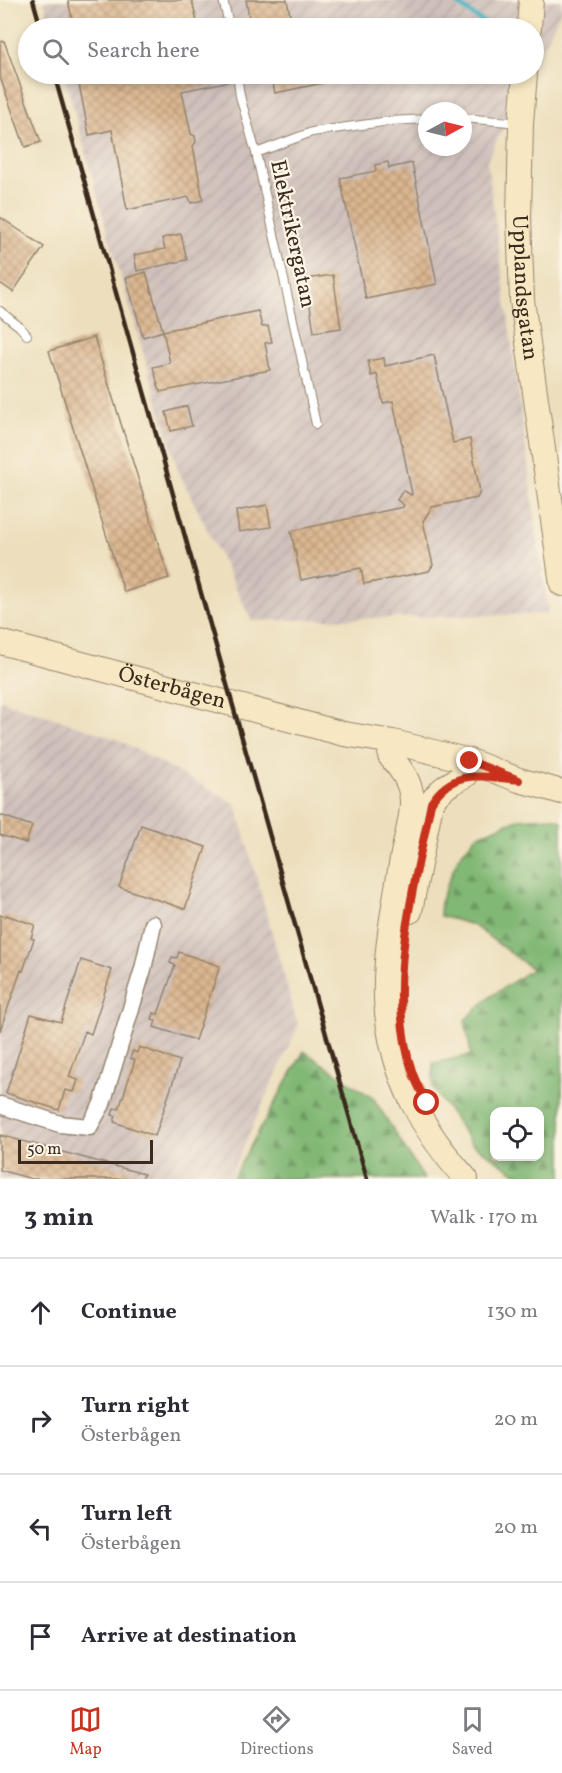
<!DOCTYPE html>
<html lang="en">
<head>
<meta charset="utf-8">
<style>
	body { margin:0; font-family:Vollkorn,serif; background:#f7f7f7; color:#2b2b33 }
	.controls { position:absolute; right:18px; bottom:18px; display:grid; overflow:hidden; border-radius:12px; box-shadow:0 3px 9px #0003 }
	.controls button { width:54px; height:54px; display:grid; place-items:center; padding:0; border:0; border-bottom:2px solid #e1e1e2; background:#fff; color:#2b2b33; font:30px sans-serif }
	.compass { position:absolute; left:418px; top:102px; width:54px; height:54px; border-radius:50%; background:#fff; box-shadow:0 3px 9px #0003; rotate:83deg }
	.scale { position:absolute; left:18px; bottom:15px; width:135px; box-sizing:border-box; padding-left:6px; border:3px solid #3b2a1e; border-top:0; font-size:16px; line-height:21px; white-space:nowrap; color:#3b2a1e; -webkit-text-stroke:4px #fcf5e5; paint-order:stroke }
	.stop { position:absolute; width:18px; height:18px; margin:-14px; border:4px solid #c8321e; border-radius:50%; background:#fff }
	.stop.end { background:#c8321e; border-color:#fff; box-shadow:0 2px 6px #0008 }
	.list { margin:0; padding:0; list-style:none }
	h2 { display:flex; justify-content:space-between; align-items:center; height:78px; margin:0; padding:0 24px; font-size:26px }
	h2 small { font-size:20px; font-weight:400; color:#7c7c81 }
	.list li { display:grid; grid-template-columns:39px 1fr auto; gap:18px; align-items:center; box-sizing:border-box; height:108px; padding:0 24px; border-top:2px solid #e1e1e2 }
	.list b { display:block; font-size:22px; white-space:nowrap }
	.list p { margin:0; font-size:20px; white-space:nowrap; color:#7c7c81 }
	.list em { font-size:20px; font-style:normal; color:#7c7c81 }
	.icon { flex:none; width:33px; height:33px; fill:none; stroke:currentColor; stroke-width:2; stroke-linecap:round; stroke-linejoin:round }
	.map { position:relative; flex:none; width:562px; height:1179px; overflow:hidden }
	.search { position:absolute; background:#fff; box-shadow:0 3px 9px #0003; left:18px; right:18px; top:18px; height:66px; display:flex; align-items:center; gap:15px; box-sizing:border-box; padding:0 21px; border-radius:33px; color:#7c7c81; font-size:22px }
	.sheet { height:510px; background:#fff }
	nav { display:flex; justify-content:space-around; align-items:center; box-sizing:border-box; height:84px; border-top:2px solid #e1e1e2; background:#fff; font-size:16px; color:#7c7c81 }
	nav a { display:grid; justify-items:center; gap:3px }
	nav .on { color:#c8321e }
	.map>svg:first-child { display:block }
</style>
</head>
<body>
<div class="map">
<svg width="562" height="1179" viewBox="0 0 562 1179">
	<defs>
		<pattern id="industrial-furrows" width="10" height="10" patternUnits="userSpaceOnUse" patternTransform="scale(1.5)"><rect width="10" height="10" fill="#cfc0bb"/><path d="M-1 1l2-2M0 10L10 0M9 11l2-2" fill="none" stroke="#b3a5a0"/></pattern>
		<pattern id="forest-firs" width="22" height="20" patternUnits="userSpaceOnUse" patternTransform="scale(1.5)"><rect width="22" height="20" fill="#81b874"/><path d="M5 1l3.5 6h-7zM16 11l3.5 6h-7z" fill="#6b965f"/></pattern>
		<pattern id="building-cross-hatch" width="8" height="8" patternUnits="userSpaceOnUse" patternTransform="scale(1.5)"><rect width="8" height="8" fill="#dcb791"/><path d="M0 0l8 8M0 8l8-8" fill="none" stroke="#b49576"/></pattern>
	</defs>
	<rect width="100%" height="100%" fill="#fcf5e5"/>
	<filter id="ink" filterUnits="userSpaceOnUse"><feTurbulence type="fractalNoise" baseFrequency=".0167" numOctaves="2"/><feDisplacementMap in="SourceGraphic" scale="12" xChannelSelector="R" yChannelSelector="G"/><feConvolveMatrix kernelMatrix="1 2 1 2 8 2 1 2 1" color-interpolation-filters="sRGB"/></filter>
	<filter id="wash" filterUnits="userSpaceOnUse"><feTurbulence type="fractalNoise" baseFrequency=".008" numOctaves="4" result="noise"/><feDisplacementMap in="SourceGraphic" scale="24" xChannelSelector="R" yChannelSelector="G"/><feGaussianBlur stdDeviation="1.35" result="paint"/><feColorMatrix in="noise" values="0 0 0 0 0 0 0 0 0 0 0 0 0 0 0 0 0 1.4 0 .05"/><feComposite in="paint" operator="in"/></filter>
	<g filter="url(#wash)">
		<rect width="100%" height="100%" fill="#eddfbd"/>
		<path fill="url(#industrial-furrows)" fill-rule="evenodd" d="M44,0H562V9L534,66V28H51Z
			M64,74H530L487,160L548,614L252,621L178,470L105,223ZM427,111H463V147H427Z
			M0,700L117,739L236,804L298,1026L229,1179H0Z"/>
		<path fill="url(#forest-firs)" stroke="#5e7149" stroke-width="1.5" fill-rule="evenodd" d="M552,817L562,821V1179H525L472,1144L433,1088V1063L471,1055L465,1020L490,997L532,969L473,925L440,916L441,900L458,858L476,836L518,819ZM494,1112H540V1156H494Z
			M304,1051L374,1099L424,1179H232Z"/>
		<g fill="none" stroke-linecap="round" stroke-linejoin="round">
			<path stroke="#41afbe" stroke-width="5" d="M453,0L481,21L488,24"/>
		</g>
		<g id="blocks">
			<path fill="url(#building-cross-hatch)" d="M68,0H192L197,22L165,28H74Z
				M246,0H287L292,25L272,28H251Z
				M4,41L41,142L25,147L0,77V42Z
				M77,74H230L231,81L182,91L191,134L195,136L196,142L193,146L203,200L191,203L189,197L127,210L112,130L89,135Z
				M271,74H321L323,83L275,93Z
				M388,162L389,168L412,163L437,284L366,299L340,178L376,171L375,165Z
				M0,217L44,247L13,292L0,283Z
				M181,234L187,260L137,271L134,255L165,249L162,238Z
				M146,272L163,331L258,311L262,327L268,326L272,342L265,343L270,370L160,392L153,367L170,363L163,331L143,337L126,278Z
				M333,275L341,328L314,332L306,279Z
				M94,337L169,578L124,592L49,351Z
				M434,355L453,443L470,439L480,492L477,498L432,507L423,521L433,565L429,571L364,584L361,568L301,580L291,531L403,507L404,505L397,500L403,490L411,495L412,494L393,401L383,403L377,374L371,376L368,361L384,358L385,366Z
				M187,406L192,426L171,431L166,412Z
				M267,505L271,527L239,532L236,511Z
				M0,815L32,826L26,843L0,835Z
				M141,825L206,847L185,909L119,887Z
				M0,915L5,917L6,915L35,925L31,938L34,939L23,971L21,970L0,1031Z
				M179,952L220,966L195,1040L154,1027L156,1021L152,1020L154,1013L158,1014L175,965L170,963L172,957L177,958Z
				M81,960L112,970L91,1034L85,1031L69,1077L78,1080L74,1092L65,1090L59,1110L6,1093L31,1014L61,1022Z
				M139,1047L180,1061L155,1136L114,1122L116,1116L112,1115L114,1108L119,1109L135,1060L130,1058L133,1051L137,1053Z
				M0,1135L144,1174L142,1179H32L0,1170Z"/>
		</g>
	</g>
	<g filter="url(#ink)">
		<use href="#blocks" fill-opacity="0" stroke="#94846e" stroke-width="1.5"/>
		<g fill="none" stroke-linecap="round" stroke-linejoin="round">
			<defs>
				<path id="lane" d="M223,0L230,28
					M237,74L240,96L256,153
					M463,118L520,123
					M0,311L20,327L27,335
					M316,424L256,153L312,132L390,121L427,119"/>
				<path id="street" d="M0,1105L60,1124L89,1127L102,1104L143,969L153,924"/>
				<g id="secondary">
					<path d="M529,28L531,0"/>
					<path id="s1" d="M525,74L521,123L519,217L522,300L562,584"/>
					<path id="s2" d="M0,642L344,734L393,742L470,761L519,780L562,792"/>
					<path d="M390,756C401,769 411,782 412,800C413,817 405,841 402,859C394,904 382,967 387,1013C394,1079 422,1130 466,1179"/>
					<path d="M410,911L431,803C440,788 451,783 466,775"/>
				</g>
			</defs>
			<use href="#lane" stroke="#94846e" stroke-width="10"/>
			<use href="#street" stroke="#94846e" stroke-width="19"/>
			<use href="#secondary" stroke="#94846e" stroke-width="26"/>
			<use href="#lane" stroke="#fff" stroke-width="8"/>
			<use href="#street" stroke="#fff" stroke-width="16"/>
			<use href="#secondary" stroke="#f7e8c3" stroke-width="24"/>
			<path stroke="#3b2a1e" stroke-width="4.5" d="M33,0L41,28
				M54,74L367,1179"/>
		</g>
	</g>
	<g fill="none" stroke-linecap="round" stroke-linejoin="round" filter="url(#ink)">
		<path stroke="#c8321e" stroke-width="8" d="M427,1103C422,1094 417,1084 413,1074C384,989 414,889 431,803C454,767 483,777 519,780L470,761"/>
	</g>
	<g text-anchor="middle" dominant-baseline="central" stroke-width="4.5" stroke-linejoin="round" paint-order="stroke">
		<g font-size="22" fill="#3b2a1e" stroke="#fcf5e5">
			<text transform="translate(292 234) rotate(78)">Elektrikergatan</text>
			<text stroke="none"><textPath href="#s1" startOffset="214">Upplandsgatan</textPath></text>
			<text stroke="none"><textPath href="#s2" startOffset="178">Österbågen</textPath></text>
		</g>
	</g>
</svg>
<div class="controls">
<button><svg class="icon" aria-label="locate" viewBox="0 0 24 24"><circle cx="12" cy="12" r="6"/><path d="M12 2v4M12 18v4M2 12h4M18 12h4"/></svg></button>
</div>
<svg class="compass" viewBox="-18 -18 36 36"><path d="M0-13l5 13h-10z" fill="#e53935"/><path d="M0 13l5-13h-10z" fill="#7c7c81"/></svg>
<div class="scale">50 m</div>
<div class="stop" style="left:427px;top:1103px"></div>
<div class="stop end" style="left:470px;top:761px"></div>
<div class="search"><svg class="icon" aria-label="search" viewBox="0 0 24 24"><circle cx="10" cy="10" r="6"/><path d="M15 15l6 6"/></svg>Search here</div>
</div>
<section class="sheet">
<h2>3 min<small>Walk · 170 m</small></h2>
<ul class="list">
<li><svg class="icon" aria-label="ahead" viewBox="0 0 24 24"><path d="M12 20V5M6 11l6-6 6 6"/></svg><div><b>Continue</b></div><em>130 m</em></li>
<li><svg class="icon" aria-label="right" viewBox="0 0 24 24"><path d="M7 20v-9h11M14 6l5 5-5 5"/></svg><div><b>Turn right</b><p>Österbågen</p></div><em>20 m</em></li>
<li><svg class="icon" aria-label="left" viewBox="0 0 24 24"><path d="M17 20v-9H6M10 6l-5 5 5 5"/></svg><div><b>Turn left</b><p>Österbågen</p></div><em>20 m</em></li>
<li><svg class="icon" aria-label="arrive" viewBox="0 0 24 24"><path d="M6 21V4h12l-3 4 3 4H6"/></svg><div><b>Arrive at destination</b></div></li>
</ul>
</section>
<nav>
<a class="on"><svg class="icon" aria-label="map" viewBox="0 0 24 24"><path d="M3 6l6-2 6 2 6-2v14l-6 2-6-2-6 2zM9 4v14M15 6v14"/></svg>Map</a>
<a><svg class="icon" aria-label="directions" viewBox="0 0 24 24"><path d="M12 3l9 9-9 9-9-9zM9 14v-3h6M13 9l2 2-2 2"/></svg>Directions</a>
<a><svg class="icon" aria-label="saved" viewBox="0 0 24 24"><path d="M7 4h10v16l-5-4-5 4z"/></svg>Saved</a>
</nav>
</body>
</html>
